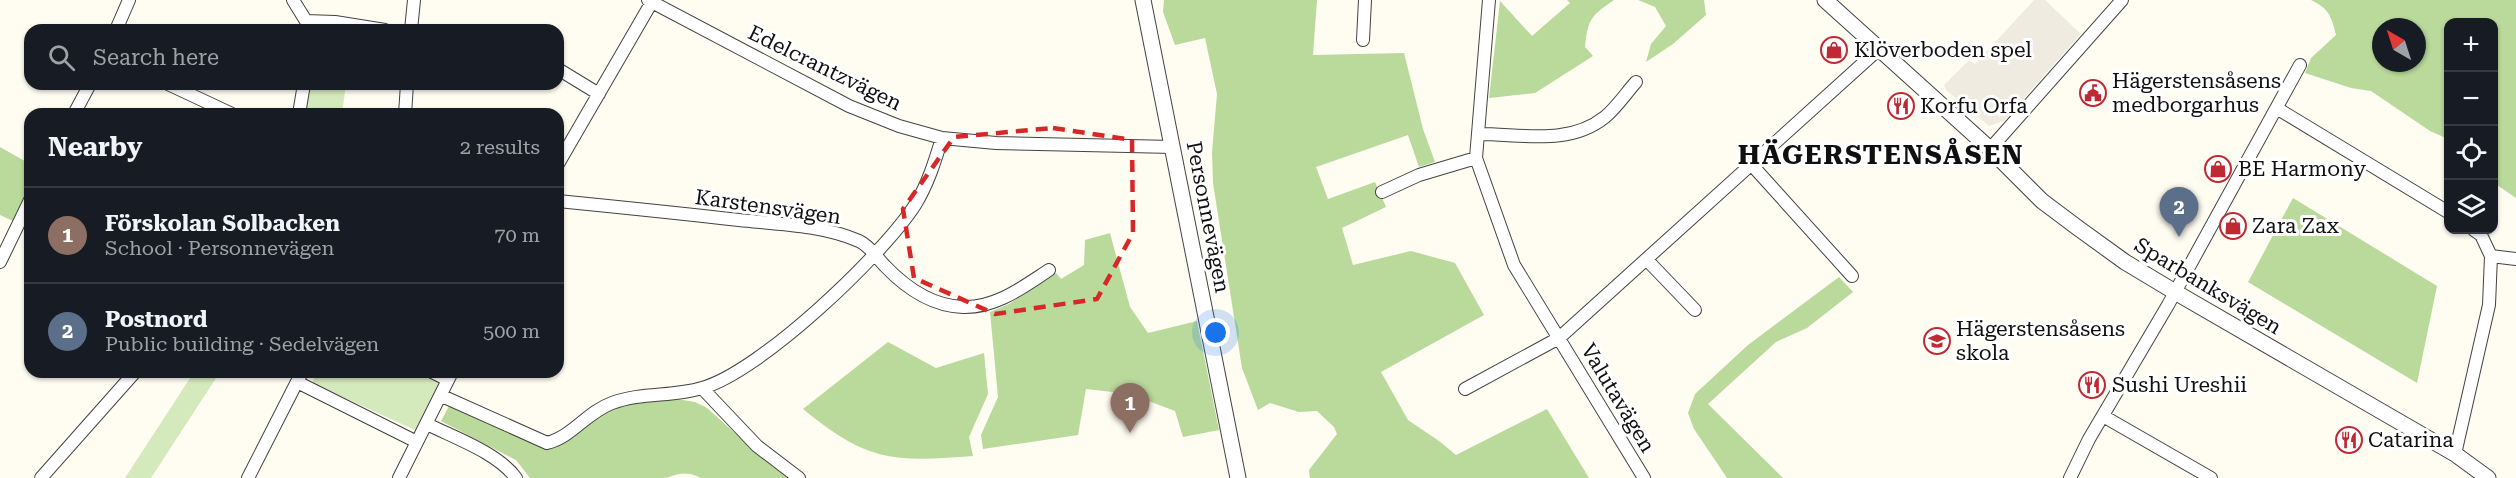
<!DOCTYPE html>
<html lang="en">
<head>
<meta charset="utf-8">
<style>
	body { margin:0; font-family:"Roboto Serif",serif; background:#242831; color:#f1f3f6 }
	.controls { position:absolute; right:18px; top:18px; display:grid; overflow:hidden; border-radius:12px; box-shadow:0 2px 4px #0004 }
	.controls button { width:54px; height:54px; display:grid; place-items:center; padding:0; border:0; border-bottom:2px solid #363941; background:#171b24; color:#f1f3f6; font:30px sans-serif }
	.compass { position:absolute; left:2372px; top:18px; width:54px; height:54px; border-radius:50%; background:#171b24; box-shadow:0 2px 4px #0004; rotate:321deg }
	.you { position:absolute; left:1216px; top:333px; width:21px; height:21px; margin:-15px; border:4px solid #fff; border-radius:50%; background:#1a73e8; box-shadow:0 0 0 9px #1a73e833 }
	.badge { display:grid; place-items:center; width:39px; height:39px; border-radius:50%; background:#ea580c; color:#fff; font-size:20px; font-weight:700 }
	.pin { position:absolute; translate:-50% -50px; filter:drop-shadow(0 2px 3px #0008) }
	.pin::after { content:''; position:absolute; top:32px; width:21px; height:18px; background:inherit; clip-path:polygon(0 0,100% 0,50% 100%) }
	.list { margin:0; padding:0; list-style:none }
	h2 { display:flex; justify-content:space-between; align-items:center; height:78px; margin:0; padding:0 24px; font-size:26px }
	h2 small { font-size:20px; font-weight:400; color:#9ea1a6 }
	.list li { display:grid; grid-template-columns:39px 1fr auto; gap:18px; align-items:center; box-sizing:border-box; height:96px; padding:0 24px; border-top:2px solid #363941 }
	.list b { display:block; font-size:22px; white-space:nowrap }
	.list p { margin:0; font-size:20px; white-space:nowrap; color:#9ea1a6 }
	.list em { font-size:20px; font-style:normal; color:#9ea1a6 }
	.icon { flex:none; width:33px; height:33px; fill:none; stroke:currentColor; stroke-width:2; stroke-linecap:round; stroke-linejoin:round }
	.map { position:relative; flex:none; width:2516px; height:478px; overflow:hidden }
	.search { position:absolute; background:#171b24; box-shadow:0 2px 4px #0004; left:24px; top:24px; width:540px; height:66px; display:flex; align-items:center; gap:15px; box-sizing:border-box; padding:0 21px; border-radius:18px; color:#9ea1a6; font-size:22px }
	.panel { position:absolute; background:#171b24; box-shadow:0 2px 4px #0004; left:24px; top:108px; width:540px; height:270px; border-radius:18px }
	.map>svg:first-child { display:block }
</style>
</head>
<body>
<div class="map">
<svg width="2516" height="478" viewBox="0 0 2516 478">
	<rect width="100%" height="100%" fill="#fffcf2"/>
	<path fill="#d4e9bc" d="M309,84H346L342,114H305Z
		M194,372H220L151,478H125Z
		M317,372H421L440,381L417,431L312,383Z"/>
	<path fill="#b9da9b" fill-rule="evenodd" d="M1164,0H1317L1313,55L1404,53L1423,129L1435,162L1419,167L1408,135L1316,167L1328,199L1375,182L1386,207L1342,228L1353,265L1411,251L1455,263L1484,315L1381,372L1408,420L1439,441L1456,455L1547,409L1589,478H1310L1309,470L1337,434L1334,427L1317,411L1299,412L1270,403L1258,410L1242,368L1213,183L1212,152L1217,94L1205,38L1175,45L1163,12Z
		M1567,0H1614C1591,16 1588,18 1585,47L1593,56L1535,93L1489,98L1500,1L1532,36L1570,3Z
		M1638,0H1704L1706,15L1673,44L1646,62L1651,44L1666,26L1655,7Z
		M2311,0H2516V198L2494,183V22H2448V139L2430,131L2371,91L2351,88L2305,73L2311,58L2336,35C2331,15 2329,9 2311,0ZM2381,27H2417V63H2381Z
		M0,147L30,164V189L13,221L0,215Z
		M2293,198L2437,286L2417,383L2248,282Z
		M1110,233L1130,307L1148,333L1197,321L1219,430L1183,437L1175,411L1130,394L1086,389L1078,435L983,449L981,435L998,397L990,312L1009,304L1056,273L1061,279L1084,265L1085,240Z
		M1839,277L1853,292L1807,328L1776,342L1708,404L1783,478H1727L1694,429L1688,413L1695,394L1748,345Z
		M888,342L936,368L984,353L988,394L969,437L973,456C942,458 909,462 879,454C850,446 825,427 803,409Z
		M677,399L695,402L707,408L773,467L789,478H701C687,471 680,473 666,478H530L516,460L441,421L450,404L545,448L604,413L625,405Z"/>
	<path fill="#f0ebe0" d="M2034,0H2045L2081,34L2004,121L1989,126L1946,90L1944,85L1969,60L1975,64Z"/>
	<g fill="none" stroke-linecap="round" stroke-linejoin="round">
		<defs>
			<path id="minor" d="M293,0L306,21L307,30
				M648,0L849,106L899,126L942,138L996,143L1173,147
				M1489,0L1476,158L1514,265L1644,478
				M306,21L335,22L385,30
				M116,30L129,0
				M411,30L414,0
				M1363,40L1365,0
				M558,69L599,94
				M168,84L232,114
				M2278,109L2448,212
				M74,114L90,84
				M299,114L304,84
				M405,114L407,84
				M1479,134C1522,134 1569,146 1605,117C1617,107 1626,93 1636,82
				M1990,149L2122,0
				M558,164L653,0
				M1751,164L1852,276
				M1382,192L1419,175L1476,158
				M558,201C618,207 678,213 739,220C778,224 822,225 859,241C870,246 877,258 885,266C906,288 932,306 963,307C996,308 1023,287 1049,270
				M2491,256L2516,259
				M1647,260L1695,310
				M0,262L30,200
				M432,372L448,380
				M297,382L417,442
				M702,388L757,446L799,478
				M1465,389L1559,338L1880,48
				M442,396L547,443C572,437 587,412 612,403C641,392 673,397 702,388C760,372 882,256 915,205C928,184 935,161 942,138
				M2103,416L2211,478
				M427,424C455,438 498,453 516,478
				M2455,454L2489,305L2491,256L2481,235L2474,230
				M41,478L135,372
				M248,478L302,372
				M399,478L452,372
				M2070,478L2089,439L2168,305L2300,65"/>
			<path id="tertiary" d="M1143,0L1238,478
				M1825,0L1990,149L2042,201L2078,228L2125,262L2175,292L2455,454L2488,478"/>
		</defs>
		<use href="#minor" stroke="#434343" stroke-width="14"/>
		<use href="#tertiary" stroke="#434343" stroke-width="17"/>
		<use href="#minor" stroke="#fff" stroke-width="12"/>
		<use href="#tertiary" stroke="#fff" stroke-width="15"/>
	</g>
	<path fill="none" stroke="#d62828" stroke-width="4.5" stroke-dasharray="12 8" stroke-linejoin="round" d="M1053,128L1132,140L1133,233L1097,299L995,314L914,278L903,209L954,137Z"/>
	<defs>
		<symbol id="shop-ring" viewBox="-11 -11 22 22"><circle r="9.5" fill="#fff" stroke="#be2933" stroke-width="1.5"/><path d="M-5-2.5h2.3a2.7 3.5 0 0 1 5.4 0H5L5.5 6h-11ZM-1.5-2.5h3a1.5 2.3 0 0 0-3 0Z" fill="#be2933"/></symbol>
		<symbol id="civic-ring" viewBox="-11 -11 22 22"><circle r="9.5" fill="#fff" stroke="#be2933" stroke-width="1.5"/><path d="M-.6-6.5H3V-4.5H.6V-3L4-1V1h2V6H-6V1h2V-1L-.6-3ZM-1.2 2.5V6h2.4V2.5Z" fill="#be2933"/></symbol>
		<symbol id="restaurant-ring" viewBox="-11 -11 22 22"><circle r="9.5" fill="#fff" stroke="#be2933" stroke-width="1.5"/><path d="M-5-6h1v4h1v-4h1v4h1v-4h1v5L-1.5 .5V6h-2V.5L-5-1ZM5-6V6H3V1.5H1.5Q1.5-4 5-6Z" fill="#be2933"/></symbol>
		<symbol id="school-ring" viewBox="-11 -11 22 22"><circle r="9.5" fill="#fff" stroke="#be2933" stroke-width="1.5"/><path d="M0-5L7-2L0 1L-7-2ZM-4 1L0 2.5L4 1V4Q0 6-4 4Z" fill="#be2933"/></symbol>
	</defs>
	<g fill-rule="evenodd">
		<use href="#shop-ring" x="1819" y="35" width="30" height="30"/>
		<use href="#civic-ring" x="2078" y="78" width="30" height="30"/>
		<use href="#restaurant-ring" x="1886" y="91" width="30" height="30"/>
		<use href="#shop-ring" x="2203" y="154" width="30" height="30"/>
		<use href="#shop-ring" x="2218" y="211" width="30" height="30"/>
		<use href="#school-ring" x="1922" y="326" width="30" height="30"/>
		<use href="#restaurant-ring" x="2077" y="370" width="30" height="30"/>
		<use href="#restaurant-ring" x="2334" y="425" width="30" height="30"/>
	</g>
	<g text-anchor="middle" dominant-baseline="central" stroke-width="6" stroke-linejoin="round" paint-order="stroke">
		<g font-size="21" fill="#101010" stroke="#fff" text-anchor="start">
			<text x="1854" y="50">Klöverboden spel</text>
			<text x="2112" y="81">Hägerstensåsens<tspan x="2112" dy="24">medborgarhus</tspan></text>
			<text x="1920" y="106">Korfu Orfa</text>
			<text x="2238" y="169">BE Harmony</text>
			<text x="2252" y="226">Zara Zax</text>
			<text x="1956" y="329">Hägerstensåsens<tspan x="1956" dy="24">skola</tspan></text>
			<text x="2112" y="385">Sushi Ureshii</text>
			<text x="2368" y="440">Catarina</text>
		</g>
		<g font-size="21" fill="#101010" stroke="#fff">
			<text transform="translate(825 68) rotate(26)">Edelcrantzvägen</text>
			<text transform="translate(768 207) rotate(8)">Karstensvägen</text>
			<text transform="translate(1208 217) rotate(79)">Personnevägen</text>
			<text transform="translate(2208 286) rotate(31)">Sparbanksvägen</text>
			<text transform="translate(1618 398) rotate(59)">Valutavägen</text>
		</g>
		<g font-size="27" font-weight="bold" letter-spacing="1.5" fill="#101010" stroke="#fff">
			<text x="1881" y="155">HÄGERSTENSÅSEN</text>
		</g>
	</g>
</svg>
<div class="controls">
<button>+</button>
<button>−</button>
<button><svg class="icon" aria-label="locate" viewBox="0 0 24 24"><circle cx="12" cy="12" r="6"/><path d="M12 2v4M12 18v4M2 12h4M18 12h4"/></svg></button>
<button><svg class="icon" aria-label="layers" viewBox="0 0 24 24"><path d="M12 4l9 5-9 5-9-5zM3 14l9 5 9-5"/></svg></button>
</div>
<svg class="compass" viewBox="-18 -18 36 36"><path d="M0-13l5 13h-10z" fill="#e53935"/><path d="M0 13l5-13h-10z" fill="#9ea1a6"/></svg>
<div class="you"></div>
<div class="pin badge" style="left:1130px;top:433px;background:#8d6e63">1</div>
<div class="pin badge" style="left:2179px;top:237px;background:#5c6f8a">2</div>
<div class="search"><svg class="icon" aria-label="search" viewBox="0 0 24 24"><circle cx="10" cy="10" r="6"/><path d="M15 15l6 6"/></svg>Search here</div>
<section class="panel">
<h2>Nearby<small>2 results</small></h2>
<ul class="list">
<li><span class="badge" style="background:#8d6e63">1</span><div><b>Förskolan Solbacken</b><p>School · Personnevägen</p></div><em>70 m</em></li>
<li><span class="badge" style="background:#5c6f8a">2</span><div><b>Postnord</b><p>Public building · Sedelvägen</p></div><em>500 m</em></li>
</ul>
</section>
</div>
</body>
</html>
